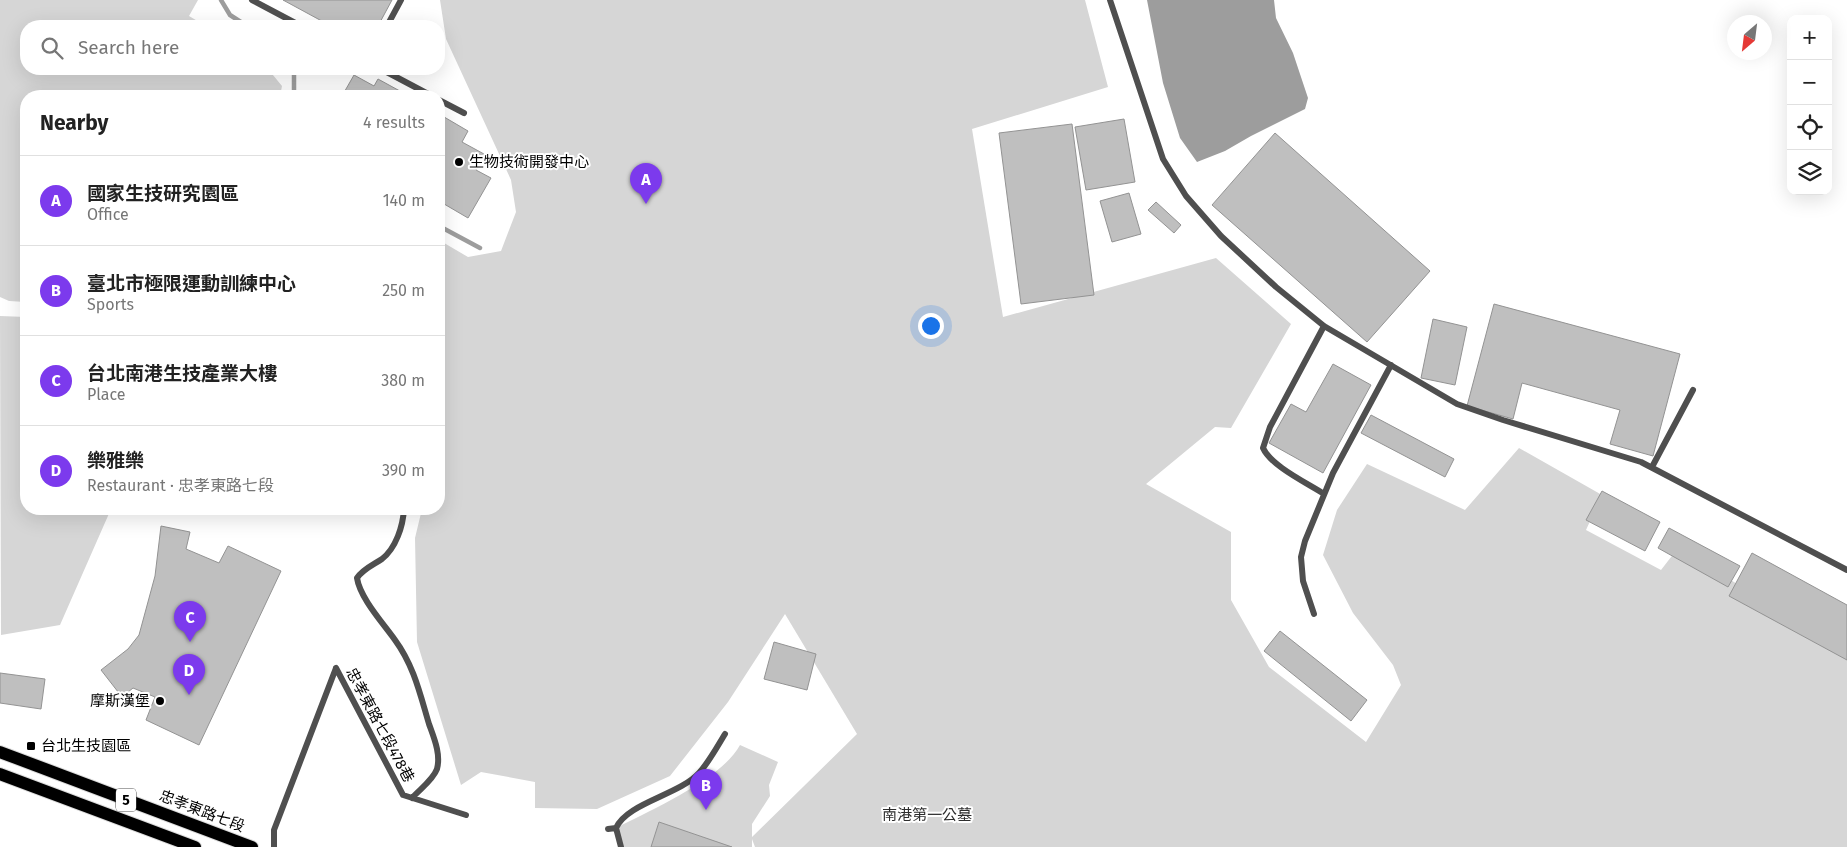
<!DOCTYPE html>
<html lang="en">
<head>
<meta charset="utf-8">
<style>
	body { margin:0; font-family:"Fira Sans","Noto Sans TC",sans-serif; background:#f2f2f2; color:#222 }
	.controls { position:absolute; right:15px; top:15px; display:grid; overflow:hidden; border-radius:10px; box-shadow:0 5px 20px #0002 }
	.controls button { width:45px; height:45px; display:grid; place-items:center; padding:0; border:0; border-bottom:1px solid #e0e0e0; background:#fff; color:#222; font:25px sans-serif }
	.compass { position:absolute; left:1727px; top:15px; width:45px; height:45px; border-radius:50%; background:#fff; box-shadow:0 5px 20px #0002; rotate:208deg }
	.you { position:absolute; left:930px; top:325px; width:18px; height:18px; margin:-12px; border:4px solid #fff; border-radius:50%; background:#1a73e8; box-shadow:0 0 0 8px #1a73e833 }
	.badge { display:grid; place-items:center; width:32px; height:32px; border-radius:50%; background:#7c3aed; color:#fff; font-size:16px; font-weight:700 }
	.pin { position:absolute; translate:-50% -41px; filter:drop-shadow(0 1px 2px #0008) }
	.pin::after { content:''; position:absolute; top:26px; width:18px; height:15px; background:inherit; clip-path:polygon(0 0,100% 0,50% 100%) }
	.list { margin:0; padding:0; list-style:none }
	h2 { display:flex; justify-content:space-between; align-items:center; height:65px; margin:0; padding:0 20px; font-size:21px }
	h2 small { font-size:16px; font-weight:400; color:#767676 }
	.list li { display:grid; grid-template-columns:32px 1fr auto; gap:15px; align-items:center; box-sizing:border-box; height:90px; padding:0 20px; border-top:1px solid #e0e0e0 }
	.list b { display:block; font-size:19px; white-space:nowrap }
	.list p { margin:0; font-size:16px; white-space:nowrap; color:#767676 }
	.list em { font-size:16px; font-style:normal; color:#767676 }
	.icon { flex:none; width:28px; height:28px; fill:none; stroke:currentColor; stroke-width:2; stroke-linecap:round; stroke-linejoin:round }
	.map { position:relative; flex:none; width:1847px; height:847px; overflow:hidden }
	.search { position:absolute; background:#fff; box-shadow:0 5px 20px #0002; left:20px; top:20px; width:425px; height:55px; display:flex; align-items:center; gap:12px; box-sizing:border-box; padding:0 18px; border-radius:20px; color:#767676; font-size:19px }
	.panel { position:absolute; background:#fff; box-shadow:0 5px 20px #0002; left:20px; top:90px; width:425px; height:425px; border-radius:20px }
	.map>svg:first-child { display:block }
</style>
</head>
<body>
<div class="map">
<svg width="1847" height="847" viewBox="0 0 1847 847">
	<rect width="100%" height="100%" fill="#fff"/>
	<path fill="#d6d6d6" d="M0,0H198L189,16L206,26H26V69H268L282,86L280,96H26V302L9,301L0,297Z
		M440,0H1085L1108,87L972,129L1003,317L1216,258L1291,324L1231,428L1215,427L1146,484L1231,532V600L1269,667L1366,742L1401,685L1393,665L1353,613L1323,555L1337,510L1367,464L1465,510L1519,448L1602,495L1586,530L1661,570L1678,548L1752,593L1847,643V847H755L752,839V847H621L616,828C651,810 722,779 740,745L778,762L769,785L770,796L752,824V837L857,734L785,614L728,702L670,776L597,809L535,808V782L481,772L461,785L417,642L415,538L422,509H439V240L468,257L501,251L516,212L511,180L446,39Z
		M0,316L26,317V509H111L60,625L1,635Z"/>
	<path fill="#9d9d9d" d="M1147,0H1274L1276,18L1293,53L1308,98L1305,109L1251,136L1225,151L1197,162L1180,138L1163,83Z"/>
	<g fill="none" stroke-linecap="round" stroke-linejoin="round">
		<path stroke="#9d9d9d" stroke-width="4.5" d="M221,0L230,15L247,26
			M294,69V96
			M439,226L480,248"/>
	</g>
	<path fill="#bfbfbf" stroke="#939393" d="M283,0H392L378,26H331Z
		M354,75L374,86L378,79L409,96H342Z
		M439,114L468,131L462,142L484,154L476,170L491,178L468,218L439,201Z
		M1124,119L1135,182L1086,190L1075,127Z
		M1072,124L1094,295L1021,304L999,133Z
		M1275,133L1430,271L1367,342L1212,205Z
		M1129,193L1141,234L1112,242L1100,201Z
		M1156,202L1181,225L1174,233L1148,210Z
		M1494,304L1680,354L1653,456L1610,444L1620,410L1522,383L1513,419L1467,406Z
		M1433,319L1467,327L1455,385L1421,378Z
		M1333,364L1371,385L1323,473L1269,443L1291,404L1306,412Z
		M1371,415L1454,459L1445,477L1361,433Z
		M1602,491L1660,522L1645,551L1586,520Z
		M161,526L190,532L186,549L219,563L228,546L281,571L199,745L146,720L155,697L133,688L122,697L101,670L128,649L139,635L155,576Z
		M1669,528L1740,566L1728,587L1658,548Z
		M1752,553L1847,605V660L1729,596Z
		M1280,631L1367,700L1351,721L1264,651Z
		M774,642L816,654L807,690L764,679Z
		M0,673L45,679L41,709L0,703Z
		M659,822L732,847H651Z"/>
	<g fill="none" stroke-linecap="round" stroke-linejoin="round">
		<defs>
			<path id="primary" d="M0,752L252,847
				M0,774L195,847"/>
		</defs>
		<use href="#primary" stroke="#dbdbdb" stroke-width="14"/>
		<path stroke="#4f4f4f" stroke-width="6" d="M252,0L301,26
			M1110,0L1163,159L1186,196L1221,236L1276,287L1324,326L1457,404L1503,420L1641,462L1847,570
			M387,26L401,0
			M381,69L432,96
			M439,100L464,113
			M1324,326L1270,427L1263,448C1271,466 1307,483 1324,494
			M1652,467L1693,390
			M404,509C403,526 396,548 382,559C373,565 363,569 357,578C360,598 383,623 395,640C414,666 420,694 429,724C434,738 441,754 437,769C433,780 420,789 412,798
			M1314,614L1303,581L1301,557L1305,541L1333,473L1391,365
			M336,668L403,795L466,815
			M616,828L621,847
			M608,829L616,828C627,803 679,795 699,773C709,762 717,747 725,734
			M274,847V830L336,668"/>
		<use href="#primary" stroke="#000" stroke-width="12"/>
	</g>
	<g fill="#000" stroke="#fff" stroke-width="2">
		<circle cx="459" cy="162" r="5"/>
		<circle cx="160" cy="701" r="5"/>
		<rect x="26" y="741" width="10" height="10" rx="2.5"/>
	</g>
	<g text-anchor="middle" dominant-baseline="central" stroke-width="4" stroke-linejoin="round" paint-order="stroke">
		<rect fill="#fff" stroke="#4c4c4c" stroke-width="1" x="116" y="788.5" width="20" height="23" rx="4"/>
		<g font-size="14" font-weight="bold" fill="#000">
			<text x="126" y="800">5</text>
		</g>
		<g font-size="15" fill="#000" stroke="#fff" text-anchor="start">
			<text x="469" y="162">生物技術開發中心</text>
			<text x="150" y="701" text-anchor="end">摩斯漢堡</text>
			<text x="41" y="746">台北生技園區</text>
		</g>
		<g font-size="15" fill="#000" stroke="#fff">
			<text transform="translate(380 725) rotate(62)">忠孝東路七段478巷</text>
			<text transform="translate(202 811) rotate(21)">忠孝東路七段</text>
		</g>
		<g font-size="15" fill="#2d2d2d" stroke="#fff">
			<text x="927" y="815">南港第一公墓</text>
		</g>
	</g>
</svg>
<div class="controls">
<button>+</button>
<button>−</button>
<button><svg class="icon" aria-label="locate" viewBox="0 0 24 24"><circle cx="12" cy="12" r="6"/><path d="M12 2v4M12 18v4M2 12h4M18 12h4"/></svg></button>
<button><svg class="icon" aria-label="layers" viewBox="0 0 24 24"><path d="M12 4l9 5-9 5-9-5zM3 14l9 5 9-5"/></svg></button>
</div>
<svg class="compass" viewBox="-18 -18 36 36"><path d="M0-13l5 13h-10z" fill="#e53935"/><path d="M0 13l5-13h-10z" fill="#767676"/></svg>
<div class="you"></div>
<div class="pin badge" style="left:646px;top:204px">A</div>
<div class="pin badge" style="left:706px;top:810px">B</div>
<div class="pin badge" style="left:190px;top:642px">C</div>
<div class="pin badge" style="left:189px;top:695px">D</div>
<div class="search"><svg class="icon" aria-label="search" viewBox="0 0 24 24"><circle cx="10" cy="10" r="6"/><path d="M15 15l6 6"/></svg>Search here</div>
<section class="panel">
<h2>Nearby<small>4 results</small></h2>
<ul class="list">
<li><span class="badge">A</span><div><b>國家生技研究園區</b><p>Office</p></div><em>140 m</em></li>
<li><span class="badge">B</span><div><b>臺北市極限運動訓練中心</b><p>Sports</p></div><em>250 m</em></li>
<li><span class="badge">C</span><div><b>台北南港生技產業大樓</b><p>Place</p></div><em>380 m</em></li>
<li><span class="badge">D</span><div><b>樂雅樂</b><p>Restaurant · 忠孝東路七段</p></div><em>390 m</em></li>
</ul>
</section>
</div>
</body>
</html>
